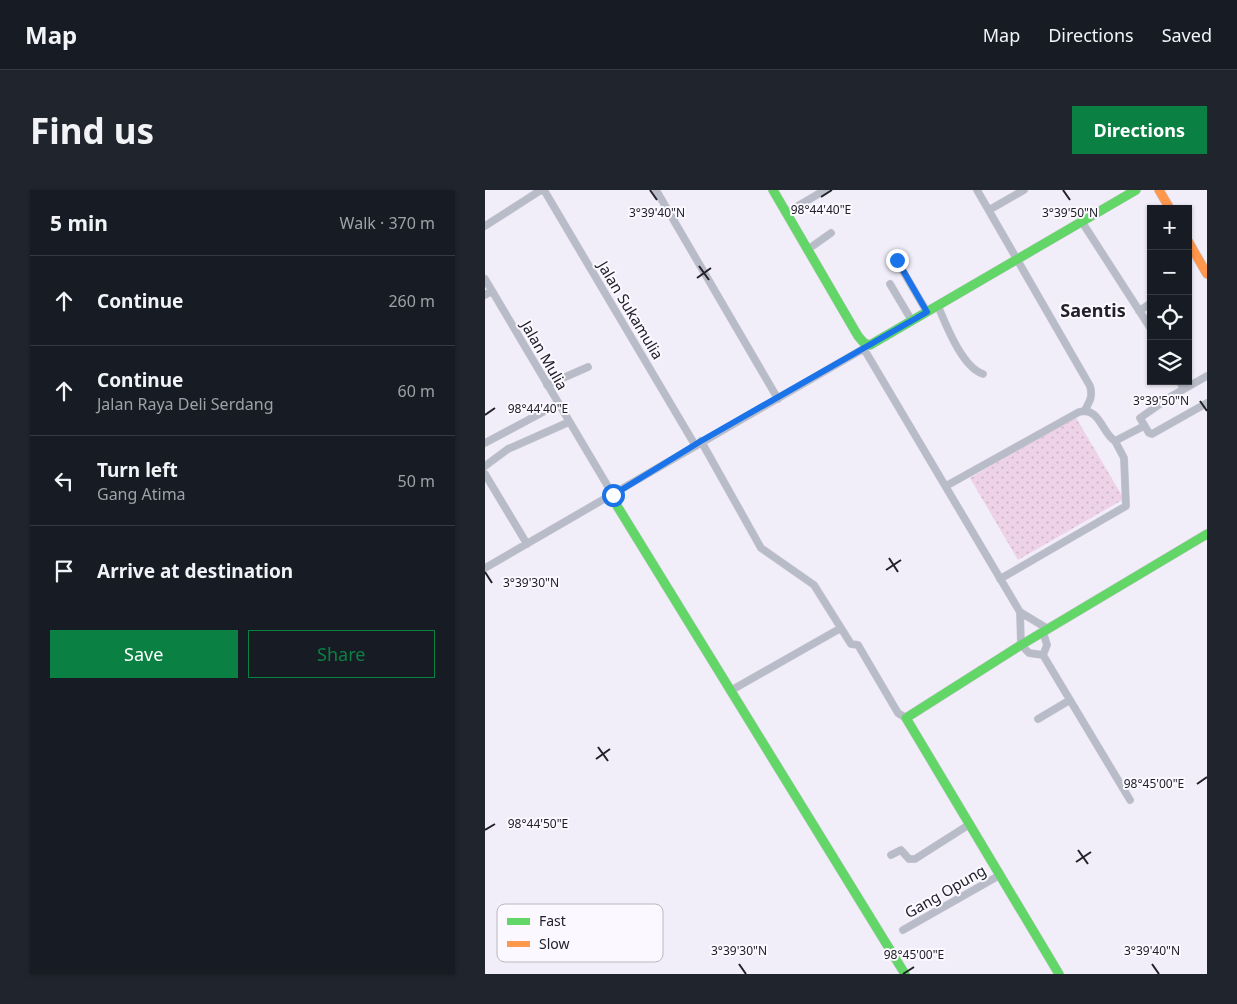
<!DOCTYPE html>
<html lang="en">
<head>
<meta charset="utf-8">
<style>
	body { margin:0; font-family:"Noto Sans",sans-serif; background:#20242c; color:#f1f3f6 }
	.controls { position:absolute; right:15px; top:15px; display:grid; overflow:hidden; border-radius:0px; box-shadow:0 1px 4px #0004 }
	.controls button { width:45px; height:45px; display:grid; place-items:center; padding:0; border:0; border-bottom:1px solid #363941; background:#171b24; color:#f1f3f6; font:25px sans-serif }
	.stop { position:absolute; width:15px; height:15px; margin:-11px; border:4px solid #1a73e8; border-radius:50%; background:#fff }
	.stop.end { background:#1a73e8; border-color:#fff; box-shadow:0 1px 5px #0008 }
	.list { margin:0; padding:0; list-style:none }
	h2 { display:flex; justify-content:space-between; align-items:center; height:65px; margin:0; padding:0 20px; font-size:21px }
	h2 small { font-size:16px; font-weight:400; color:#9ea1a6 }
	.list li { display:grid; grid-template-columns:32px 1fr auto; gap:15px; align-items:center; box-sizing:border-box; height:90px; padding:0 20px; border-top:1px solid #363941 }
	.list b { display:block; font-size:19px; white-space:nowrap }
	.list p { margin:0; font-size:16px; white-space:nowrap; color:#9ea1a6 }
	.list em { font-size:16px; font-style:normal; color:#9ea1a6 }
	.actions { display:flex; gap:10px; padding:15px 20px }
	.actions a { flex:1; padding:11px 0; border:1px solid #0b8043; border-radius:0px; text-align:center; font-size:18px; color:#0b8043 }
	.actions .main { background:#0b8043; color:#fff }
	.icon { flex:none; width:28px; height:28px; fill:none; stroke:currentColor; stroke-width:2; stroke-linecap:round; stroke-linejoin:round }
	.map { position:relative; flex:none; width:722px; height:784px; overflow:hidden; border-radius:0px }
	header { display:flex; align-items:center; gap:30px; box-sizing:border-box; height:70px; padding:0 25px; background:#171b24; border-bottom:1px solid #363941 }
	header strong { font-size:24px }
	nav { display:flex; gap:28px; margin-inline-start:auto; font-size:18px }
	.intro { display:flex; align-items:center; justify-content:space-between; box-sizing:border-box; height:120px; padding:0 30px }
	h1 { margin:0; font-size:35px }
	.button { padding:12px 22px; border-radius:0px; background:#0b8043; color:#fff; font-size:18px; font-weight:700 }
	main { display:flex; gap:30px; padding:0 30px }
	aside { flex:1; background:#171b24; border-radius:0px; box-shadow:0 1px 4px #0004 }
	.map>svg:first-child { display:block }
</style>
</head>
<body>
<header>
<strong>Map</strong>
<nav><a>Map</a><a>Directions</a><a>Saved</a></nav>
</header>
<div class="intro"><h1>Find us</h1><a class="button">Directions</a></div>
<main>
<aside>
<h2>5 min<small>Walk · 370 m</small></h2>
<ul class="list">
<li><svg class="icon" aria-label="ahead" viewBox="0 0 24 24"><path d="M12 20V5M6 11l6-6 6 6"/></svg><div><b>Continue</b></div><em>260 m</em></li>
<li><svg class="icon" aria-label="ahead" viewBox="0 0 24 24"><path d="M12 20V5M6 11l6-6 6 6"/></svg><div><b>Continue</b><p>Jalan Raya Deli Serdang</p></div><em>60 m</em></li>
<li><svg class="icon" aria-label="left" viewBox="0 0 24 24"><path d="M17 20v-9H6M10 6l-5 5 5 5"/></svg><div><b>Turn left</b><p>Gang Atima</p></div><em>50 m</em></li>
<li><svg class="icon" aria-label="arrive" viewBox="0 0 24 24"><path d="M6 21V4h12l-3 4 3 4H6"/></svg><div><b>Arrive at destination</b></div></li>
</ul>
<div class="actions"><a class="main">Save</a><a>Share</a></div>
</aside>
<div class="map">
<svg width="722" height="784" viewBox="0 0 722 784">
	<defs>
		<pattern id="grass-dots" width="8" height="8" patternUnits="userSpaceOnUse" patternTransform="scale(1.25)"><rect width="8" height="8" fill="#eed2e7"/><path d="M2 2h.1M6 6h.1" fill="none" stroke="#ccb4c6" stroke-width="1.8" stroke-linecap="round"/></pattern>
	</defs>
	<rect width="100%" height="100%" fill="#f1eefa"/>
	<path fill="url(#grass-dots)" d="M590,226L639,309L533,370L485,288Z"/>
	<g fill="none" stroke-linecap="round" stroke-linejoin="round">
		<defs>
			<path id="street" d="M59,0L210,255
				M171,0L293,209
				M492,0L605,196C608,206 605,211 600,220
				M504,20L539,0
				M301,23L340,0
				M597,32L666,139
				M0,36L56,0
				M322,60L346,43
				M412,71L442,122
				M0,89L128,305
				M405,94L427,131
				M0,105L6,101
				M453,116C461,135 477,177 498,184
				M654,121L666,113
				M379,159L535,422L536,455L544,463L558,465
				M722,186L685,207L655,228L664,243L667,244L722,213
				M694,191L699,199
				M62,195L103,177
				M216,251L276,358L329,395L366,454L373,455L413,523L421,528
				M0,253L73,214
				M0,276L23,259L84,232
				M0,284L42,354
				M461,296L594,222C614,216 617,243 630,251L659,236
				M0,378L385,155
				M515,389L641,316L639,268L630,251
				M535,422L563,439
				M558,442L562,455L558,465
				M558,465L645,610
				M245,501L356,438
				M553,529L585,510
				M406,665L416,660L424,669H430L485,634
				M418,740L515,685"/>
			<path id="fast" d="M288,0L373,146L379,153L385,155L651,0
				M126,306L420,784
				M574,784L421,528L536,455L722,344"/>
			<path id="slow" d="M674,0L685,19
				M703,51L722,84"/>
		</defs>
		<use href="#street" stroke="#cdcad4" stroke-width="8"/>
		<use href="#fast" stroke="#cdcad4" stroke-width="10"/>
		<use href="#slow" stroke="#cdcad4" stroke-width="10"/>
		<use href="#street" stroke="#b8bbc8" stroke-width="7"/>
		<use href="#fast" stroke="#63d668" stroke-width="9"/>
		<use href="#slow" stroke="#ff974d" stroke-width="9"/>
	</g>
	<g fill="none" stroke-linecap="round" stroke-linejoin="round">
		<path stroke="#1a73e8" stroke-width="6" d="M128,305L216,251L442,122L412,70"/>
	</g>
	<path fill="none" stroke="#222029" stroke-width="2" d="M165,0L172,10M578,0L585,10M336,7L347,0M214,76L224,90M212,88L226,78M715,211L722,221M0,225L10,218M404,368L413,382M401,380L416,370M0,382L7,393M113,557L123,571M111,569L125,559M712,594L722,587M0,640L10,634M593,660L603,674M591,672L606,662M254,774L261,784M667,774L674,784M418,784L429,777"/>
	<g text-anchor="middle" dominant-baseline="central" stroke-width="4" stroke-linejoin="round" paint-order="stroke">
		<g font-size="15" fill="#222029" stroke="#fbf9ff">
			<text transform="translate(146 120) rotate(59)">Jalan Sukamulia</text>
			<text transform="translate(60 165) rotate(60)">Jalan Mulia</text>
			<text transform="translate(460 701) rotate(-30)">Gang Opung</text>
		</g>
		<g font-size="18" font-weight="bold" fill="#222029" stroke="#fbf9ff">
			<text x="608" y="120">Saentis</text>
		</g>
	</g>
	<rect x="12" y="714" width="166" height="58" rx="8" fill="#fbf9ff" stroke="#bab8bf" stroke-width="1"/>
	<rect x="22" y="728" width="23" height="7" fill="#63d668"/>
	<rect x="22" y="751" width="23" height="6" fill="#ff974d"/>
	<g font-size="14" fill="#222029">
		<text x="54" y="736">Fast</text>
		<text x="54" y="759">Slow</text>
	</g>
	<g font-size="12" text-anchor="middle" fill="#222029" stroke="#fbf9ff" stroke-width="4" stroke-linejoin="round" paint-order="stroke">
		<text x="336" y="24">98°44'40"E</text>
		<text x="585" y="27">3°39'50"N</text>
		<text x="172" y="27">3°39'40"N</text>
		<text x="676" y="215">3°39'50"N</text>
		<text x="53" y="223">98°44'40"E</text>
		<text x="46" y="397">3°39'30"N</text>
		<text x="669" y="598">98°45'00"E</text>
		<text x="53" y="638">98°44'50"E</text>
		<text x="254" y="765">3°39'30"N</text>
		<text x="667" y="765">3°39'40"N</text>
		<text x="429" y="769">98°45'00"E</text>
	</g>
</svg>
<div class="controls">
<button>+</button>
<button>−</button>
<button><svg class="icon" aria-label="locate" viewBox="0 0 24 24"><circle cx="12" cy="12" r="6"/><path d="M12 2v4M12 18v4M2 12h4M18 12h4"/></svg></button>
<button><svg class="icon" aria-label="layers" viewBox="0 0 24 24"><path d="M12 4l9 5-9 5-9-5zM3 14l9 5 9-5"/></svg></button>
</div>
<div class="stop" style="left:128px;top:305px"></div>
<div class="stop end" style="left:412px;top:70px"></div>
</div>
</main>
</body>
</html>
